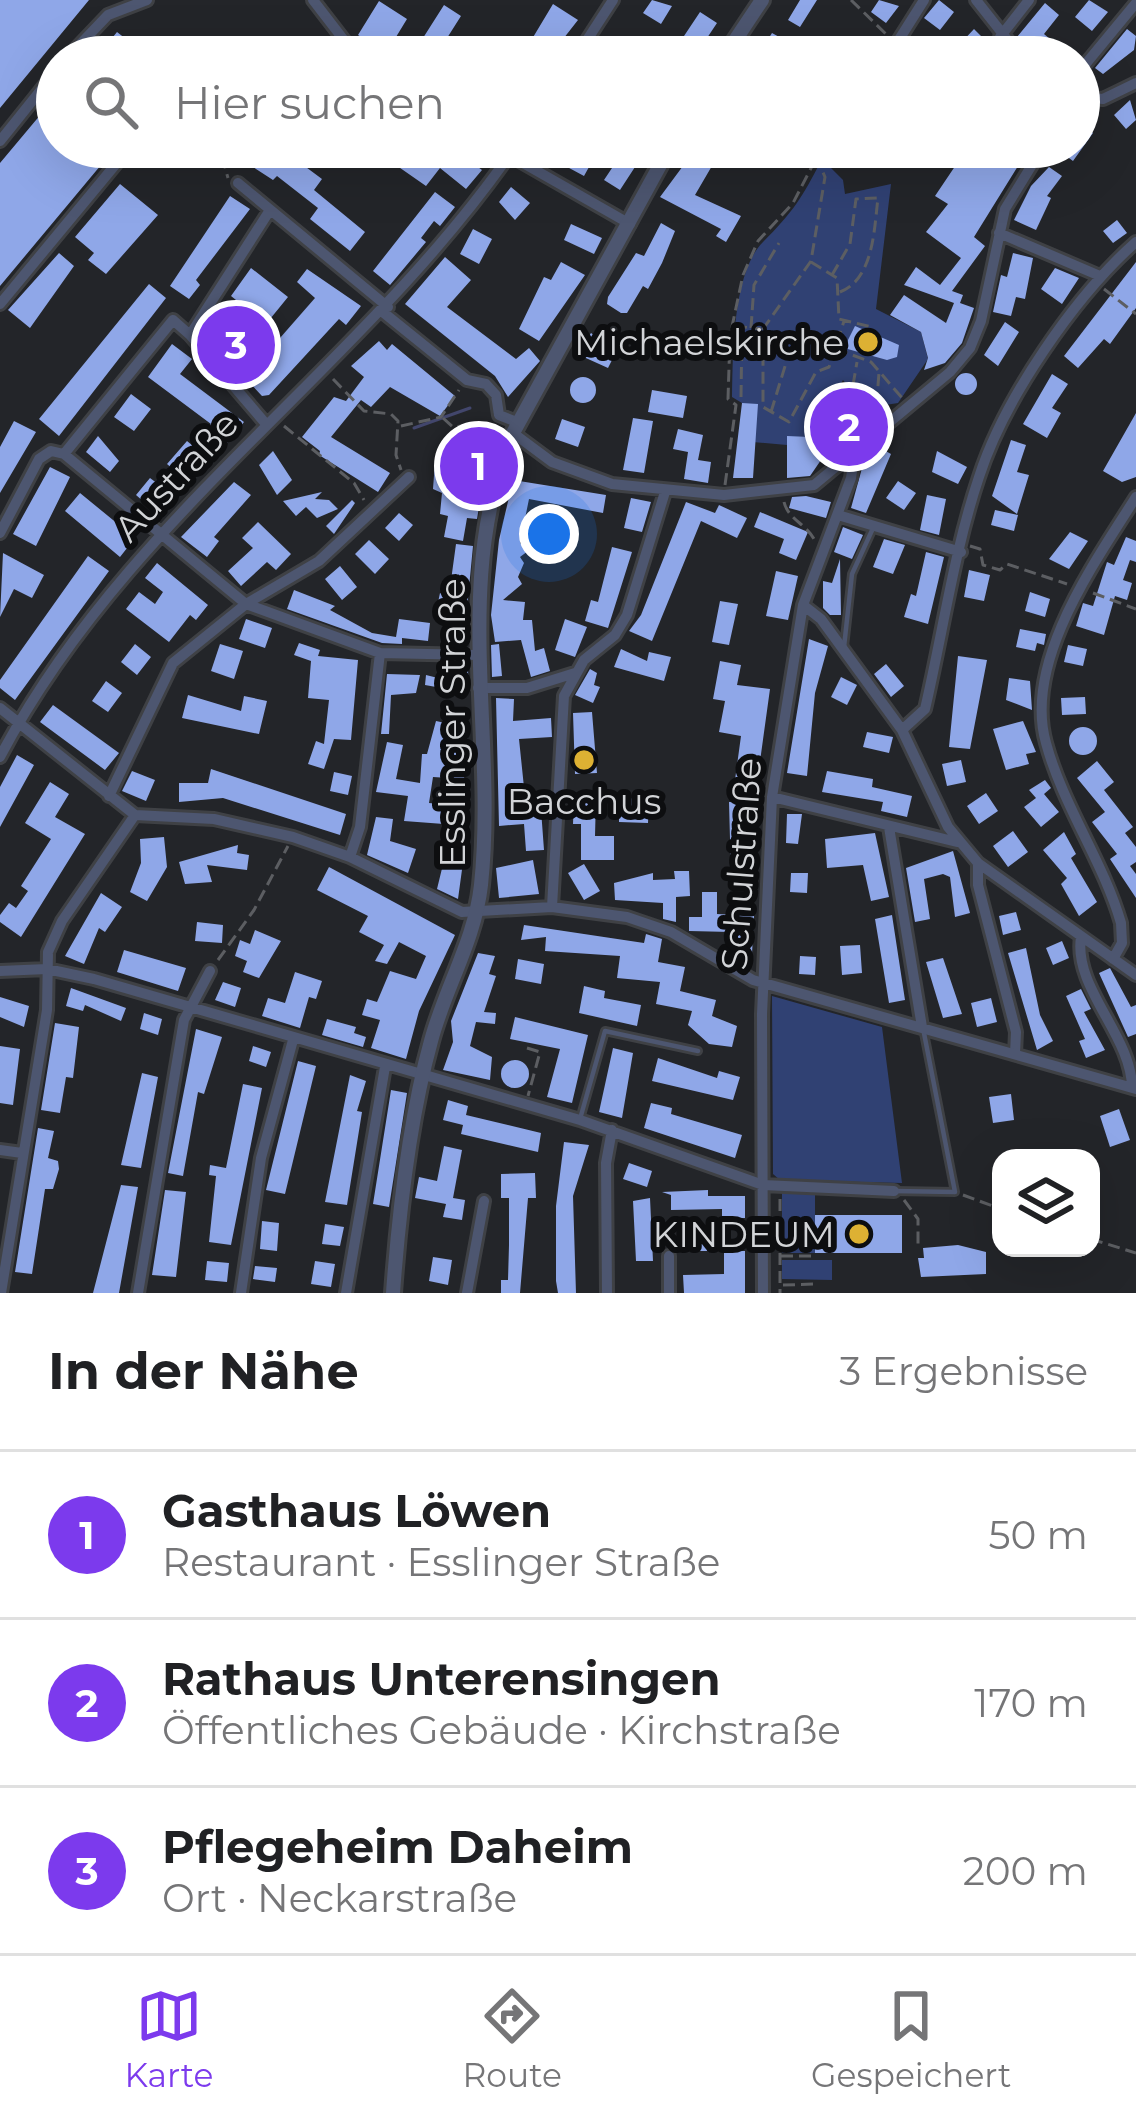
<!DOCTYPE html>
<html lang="de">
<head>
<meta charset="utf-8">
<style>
	body { margin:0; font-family:Montserrat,sans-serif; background:#f6f6f6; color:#202124 }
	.controls { position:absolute; right:36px; bottom:36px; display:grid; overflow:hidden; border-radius:24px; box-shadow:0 12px 48px #0002 }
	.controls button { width:108px; height:108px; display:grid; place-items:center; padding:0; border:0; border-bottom:3px solid #e0e0e0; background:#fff; color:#202124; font:60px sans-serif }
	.you { position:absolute; left:549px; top:534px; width:42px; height:42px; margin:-30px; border:9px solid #fff; border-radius:50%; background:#1a73e8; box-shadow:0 0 0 18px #1a73e833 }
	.badge { display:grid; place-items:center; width:78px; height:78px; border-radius:50%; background:#7c3aed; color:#fff; font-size:39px; font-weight:700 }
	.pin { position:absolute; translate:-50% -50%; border:6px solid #fff; box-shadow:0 3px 12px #0006 }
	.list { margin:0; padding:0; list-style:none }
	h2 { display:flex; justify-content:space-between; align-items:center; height:156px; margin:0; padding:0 48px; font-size:51px }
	h2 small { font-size:39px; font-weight:400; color:#757577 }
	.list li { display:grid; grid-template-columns:78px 1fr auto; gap:36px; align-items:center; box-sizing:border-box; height:168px; padding:0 48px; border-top:3px solid #e0e0e0 }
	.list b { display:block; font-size:45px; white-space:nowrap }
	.list p { margin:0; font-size:39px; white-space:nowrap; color:#757577 }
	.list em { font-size:39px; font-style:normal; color:#757577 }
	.icon { flex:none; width:66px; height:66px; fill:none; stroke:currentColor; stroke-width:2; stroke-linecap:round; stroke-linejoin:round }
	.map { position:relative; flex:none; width:1136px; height:1293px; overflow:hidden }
	.search { position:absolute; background:#fff; box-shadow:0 12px 48px #0002; left:36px; right:36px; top:36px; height:132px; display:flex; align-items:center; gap:30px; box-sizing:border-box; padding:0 42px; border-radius:66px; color:#757577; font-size:45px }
	.sheet { height:660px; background:#fff }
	nav { display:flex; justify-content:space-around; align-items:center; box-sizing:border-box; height:168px; border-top:3px solid #e0e0e0; background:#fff; font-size:33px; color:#757577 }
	nav a { display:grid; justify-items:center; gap:6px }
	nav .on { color:#7c3aed }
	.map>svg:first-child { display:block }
</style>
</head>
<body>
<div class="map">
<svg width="1136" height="1293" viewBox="0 0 1136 1293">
	<rect width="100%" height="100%" fill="#232529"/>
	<path fill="#304173" d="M822,159L843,180L845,194L891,184L876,309L921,332L928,359L898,403L867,408L843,380L810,437L787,445L741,441L742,403L732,397C733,356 732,273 763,242C793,212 802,198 822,159Z
		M772,996L882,1027L902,1183L780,1180L773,1174Z
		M782,1193L815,1194V1253H782Z
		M782,1260H832V1280L782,1279Z"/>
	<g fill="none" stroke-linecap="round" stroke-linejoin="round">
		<path stroke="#42466c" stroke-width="3" d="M414,428L470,408"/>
	</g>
	<path fill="#8fa7e8" d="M0,0H89L0,108Z
		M652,0L672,6L661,24L643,13Z
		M800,0H817L800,27L788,20Z
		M879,0L899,6L886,23L871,12Z
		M939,0L954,12L940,30L924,18Z
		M1089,0L1108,12L1092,31L1075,17Z
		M379,1L407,19L396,37L416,49L444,5L461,16L435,57H391L358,35Z
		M1045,3L1059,15L1044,34L1071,57H1040L1017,37Z
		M553,4L578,20L549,57L529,44Z
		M700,12L717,23L701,47L684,36Z
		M974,29L988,43L983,48L997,57H974L960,44Z
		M1127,29L1136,36L1134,50L1103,74L1095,68Z
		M117,32L149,57L100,53Z
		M772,33L781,38L774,50L785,57H757Z
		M57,95V147H116L0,286V163Z
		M1130,100L1136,120L1126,129L1114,115Z
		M1079,123L1093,133L1073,161L1054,147H1079Z
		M240,147H298L291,156L322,179L314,190L365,232L350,251L310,219L318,208L277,176L273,180L256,169L235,153Z
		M370,147H450L482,170L466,189L440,168L426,186Z
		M550,147H574L594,158L584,176L545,155Z
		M626,147H648L620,190L604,180Z
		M697,147H723L695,195L741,216L726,242L716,236L721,229L660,197Z
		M968,147L1028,150L974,237L985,246L952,291L963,295L960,303L974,308L962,343L945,363L924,370L928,358L921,332L890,315L904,295L946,323L954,303L904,285L916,267L940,285L961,258L926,232L948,204L935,196Z
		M1049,167L1062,176L1047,196L1051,198L1036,230L1014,220L1031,186Z
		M120,184L158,215L106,274L88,260L94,253L75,237Z
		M511,187L530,203L515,220L499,202Z
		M435,192L455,207L440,226L434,221L421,238L426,242L390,285L373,271Z
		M230,196L250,209L196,280L200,285L189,299L170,286Z
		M1117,220L1127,233L1113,243L1103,231Z
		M661,223L675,231L662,263L648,289L643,286L627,313H621L607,304L608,297L636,253L644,256Z
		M571,224L602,238L594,254L564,240Z
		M473,229L492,239L479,264L460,254Z
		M59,253L74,266L30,328L8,310Z
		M1013,253L1033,258L1025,299L1016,297L1011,316L993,312L1001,275L1007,277Z
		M445,257L471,280L447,307L516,359L529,348L540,361L508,397L495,376L405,304Z
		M561,262L585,275L539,341L519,329L544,277L551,280Z
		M1136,262V308L1110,344L1104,339L1078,368L1064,356Z
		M251,268L288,297L266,324L231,296Z
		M1055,268L1079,278L1062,304L1041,289Z
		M307,269L361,306L346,325L339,319L269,395L262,396L205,335L228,314L266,354L315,298L297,282Z
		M149,284L166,298L59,436L39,419Z
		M1005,322L1019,332L998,366L984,355Z
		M855,326L899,345L897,357L887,360L844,348Z
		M591,333L616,352L608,368L577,354Z
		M379,341L387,350L392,344L455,396L440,416L390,387L371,407L361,400L331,437L390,473L378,492L319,455L320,451L302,437L334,397L346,401L364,377L351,366Z
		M172,344L192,359L180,374L244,422L220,452L209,443L181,476L167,464L187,441L193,446L211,424L148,377Z
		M955 384a11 11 0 1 1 22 0a11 11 0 1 1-22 0Z
		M1052,374L1068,384L1052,408L1061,413L1047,438L1023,424Z
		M570 390a13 13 0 1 1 26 0a13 13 0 1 1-26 0Z
		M652,390L687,396L683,418L648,412Z
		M131,394L151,409L134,431L114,417Z
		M852,400L870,410L856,438L837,428Z
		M742,403L758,404L753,478H733Z
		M1136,413V477L1122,482L1103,471Z
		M633,418L653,421L644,473L623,470Z
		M562,419L585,427L578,447L555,439Z
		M14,421L36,432L0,493V447Z
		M459,427L491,436L477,519L467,518L463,541L444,537L448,516L440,514L442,493L433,489L435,462L448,442L456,449Z
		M678,429L703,435L698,460L711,462L708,483L684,479L688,452L673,449Z
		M98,436L119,461L110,472L86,452Z
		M787,436L810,437L830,447L810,476L787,478Z
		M1011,440L1026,445L1017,472L1029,475L1017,514L992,496Z
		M877,446L891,454L866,513L851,508L864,461Z
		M273,451L292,480L277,495L259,465Z
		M937,451L967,467L958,484L932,472Z
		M50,467L70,477L36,546L13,534Z
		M150,478L166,490L151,508L136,495Z
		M513,480L606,495L603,513L529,499L520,543L528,551L520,557L524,563L518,577L522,584L503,600L525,602L523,620H532L535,651L544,648L550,671L531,677L521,640L495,642L491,615L499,540Z
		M898,481L916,493L904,510L886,498Z
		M234,482L251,495L214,537L219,541L207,557L181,537Z
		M322,492L315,499L329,500L338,509L317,518L306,507L296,516L283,501Z
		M80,493L135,538L120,557L65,511Z
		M927,495L946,499L939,535L920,530Z
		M806,496L831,502L826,518L789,508L792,497Z
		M631,498L651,502L642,532L624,528Z
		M352,500L355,503L334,534L326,526Z
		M686,502L715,513L719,505L747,518L737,538L701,521L652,641L629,631L641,615Z
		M995,510L1018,515L1014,531L991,525Z
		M760,512L808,532L796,560L779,553L784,539L754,527Z
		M399,513L413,525L399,541L385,528Z
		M258,522L291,554L276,570L267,562L241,586L228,571L253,548L242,538Z
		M843,527L863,535L852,559L834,552Z
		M1070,532L1088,541L1069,569L1049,559Z
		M1126,537L1136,541V562L1130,560L1123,580L1132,583L1127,600L1115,596L1104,635L1076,626L1083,603L1093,606L1107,562L1114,565Z
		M884,539L905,545L893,574L873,567Z
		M369,540L389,559L375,574L355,554Z
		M456,544L473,546L466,619L436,612L440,593L449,595Z
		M612,547L632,552L608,628L585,621L591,600L598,602Z
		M926,552L944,557L928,624L904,617L911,594L916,596Z
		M3,553L44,575L32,598L14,589L0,617Z
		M88,556L109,571L15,700L0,688V680Z
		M840,559L841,615H830L823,608V581L832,583Z
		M157,563L208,605L196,620L190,615L169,642L126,609L139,592L155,604L163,592L145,578Z
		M340,566L357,587L342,600L325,579Z
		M969,570L990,575L984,601L964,597Z
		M776,571L798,576L788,620L766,616Z
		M294,590L335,606L330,610L372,633L396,637L399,619L430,623L428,641L402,638V644L382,643L287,609Z
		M1030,592L1050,599L1045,617L1025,611Z
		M720,601L738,604L729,645L712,642Z
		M246,619L272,628L265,648L239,639Z
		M565,619L587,627L575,657L555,650Z
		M1020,629L1046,634L1044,645L1037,643L1035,651L1016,647Z
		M809,639L828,646L815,693L807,776L787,773Z
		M299,643L320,650L318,656L358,660L351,740L334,739L324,769L308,764L316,741L324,744L329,700L308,698L311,661L294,655Z
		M135,644L151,657L137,675L121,662Z
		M220,644L243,651L234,679L211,671Z
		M499,644L502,676L492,677L491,645Z
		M1068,645L1087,649L1083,666L1064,662Z
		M621,649L647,661L649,652L671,657L664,681L614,667Z
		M958,656L987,660L970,749L949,747Z
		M720,661L741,665L737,685L770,689L757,783L735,780L741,736L719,732L725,701L713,699Z
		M886,664L904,686L891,697L874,674Z
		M590,669L597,673L594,685L600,687L593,703L575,695Z
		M450,671H468L469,693L425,685L426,675L450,681Z
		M387,674L420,675L416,693L391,695L389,734H381Z
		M841,677L857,685L847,705L831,697Z
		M1009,678L1030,681L1032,710L1006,700Z
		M106,681L122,693L108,712L92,701Z
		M188,695L241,711L244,696L267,701L259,734L182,718Z
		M1085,697L1086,714L1062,715L1061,698Z
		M496,698L514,699L513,721L551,718L552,737L519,739L525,797L540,796L544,850L526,851L524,824L499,826Z
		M53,705L119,753L105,770L40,722Z
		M592,712L597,773L575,774L573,713Z
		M436,721L469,728L464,779L433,777L429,803L459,806L457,825L404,821L408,796L376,792L387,742L403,745L396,779L420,783L422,754H427Z
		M1023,721L1036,752L1026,754L1029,764L1006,770L993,729Z
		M1069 741a14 14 0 1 1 28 0a14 14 0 1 1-28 0Z
		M867,732L893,737L889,753L863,747Z
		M17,755L34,765L0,827V787Z
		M961,760L966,782L947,786L942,764Z
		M1097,761L1114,782L1104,790L1133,827L1125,833L1136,847V862L1130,866L1136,874V898L1110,859L1117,854L1092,822L1105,812L1077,778Z
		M211,769L346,814L340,835L223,798L179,802V783H208Z
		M132,771L155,780L146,801L122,791Z
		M827,771L873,779L872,787L912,796L907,817L881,811L883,802L822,792Z
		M334,772L352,776L348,795L330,791Z
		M1045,780L1051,788L1044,794L1059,812L1041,827L1024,807L1036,798L1029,790Z
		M50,782L69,794L55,817L85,834L21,937L0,922V915L9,903L16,908L28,891L21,886L51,839L25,823Z
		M986,793L998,811L979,824L967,806Z
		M574,796L596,797L595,836H614V860H581V824H573Z
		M619,798L649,799L648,823L619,822Z
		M729,802L752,803L754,877L731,876Z
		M787,814H802L798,844L786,843Z
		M376,817L393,819L390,841L416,849L408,873L367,855Z
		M1013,831L1028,852L1008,867L993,846Z
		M1064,832L1076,854L1071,858L1097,902L1079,916L1061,884L1067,878L1043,850Z
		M875,833L889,897L871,901L863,865L827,868L825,839Z
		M164,837L167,867L147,901L130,892L141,863L140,839Z
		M238,845L237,853L249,855L247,870L207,865L212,882L185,884L179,862Z
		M953,851L970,913L955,917L950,877L943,874L924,879L930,919L915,922L906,868Z
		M446,852L464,855L458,899L437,889Z
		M533,860L539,894L499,898L496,868Z
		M584,864L600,891L584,900L568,873Z
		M329,867L455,935L419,1011L406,1059L371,1048L380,1020L362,1015L367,999L377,1002L390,971L416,979L426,956L399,942L387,964L375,961L384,945L359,932L368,916L317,890Z
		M674,871H689L690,896L676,897V922L663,919V903L615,900L614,883L653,873V880L675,879Z
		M791,873H808L807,893L790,892Z
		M702,892H717V914L754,916L752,954L730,953L731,932L689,931V917H702Z
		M101,893L122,907L105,932L99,928L84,964L65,956Z
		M1016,912L1021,930L1003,935L999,916Z
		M892,915L905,1000L889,1003L875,919Z
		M197,922L223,925L222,943L195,941Z
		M524,925L644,943L646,934L662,939L658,962L685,967L680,991L716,1000L712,1016L737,1026L732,1047L709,1044L688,1025L692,1011L656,1004L660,982L617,978L620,956L545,951L546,937L521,940Z
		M255,930L281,941L259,978L243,972L247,961L235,956L240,940L250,944Z
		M1062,941L1069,958L1053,965L1046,948Z
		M860,945L862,973L842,975L840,946Z
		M1026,948L1040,1015L1053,1041L1037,1050L1008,953Z
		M124,950L186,968L178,991L117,972Z
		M478,953L495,956L489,974L496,976L484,1012L496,1013L495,1024L476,1022L470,1046L492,1057L490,1080L443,1070L453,1042L451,1021Z
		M800,956L816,957L815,975L799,974Z
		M943,958L962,1014L943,1018L926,962Z
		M518,959L544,964L541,984L515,979Z
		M1110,968L1131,1007L1136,1005V1034L1128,1037L1099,973Z
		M295,972L322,981L316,999L309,997L300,1028L262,1016L268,998L285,1003Z
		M223,982L241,988L235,1007L215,1000Z
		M584,986L605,991L604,998L641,1005L637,1026L579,1013Z
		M71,988L126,1008L121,1021L85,1005L83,1011L66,1006Z
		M1081,989L1091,1009L1084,1012L1105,1050L1086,1058L1079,1041L1085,1039L1066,996Z
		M0,997L29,1006L24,1027L0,1017Z
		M991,998L997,1022L977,1027L971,1003Z
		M144,1013L162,1019L158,1035L140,1029Z
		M515,1017L588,1035L572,1103L547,1097L560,1049L510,1039Z
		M327,1019L356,1027L354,1033L366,1037L363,1047L322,1035Z
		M55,1023L79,1027L73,1078L66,1077L60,1113L41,1110Z
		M196,1029L222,1037L204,1094L198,1092L183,1176L168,1173Z
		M0,1046L20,1049L13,1105L0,1103Z
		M253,1046L271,1052L266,1067L249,1061Z
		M613,1048L633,1053L622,1118L599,1112Z
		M658,1058L717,1078L719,1071L740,1077L733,1100L652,1081Z
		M501 1074a14 14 0 1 1 28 0a14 14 0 1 1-28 0Z
		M298,1061L316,1066L285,1194L266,1190Z
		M142,1073L158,1077L141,1168L121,1165Z
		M350,1075L366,1081L357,1111L362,1112L347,1205L325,1202Z
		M243,1084L262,1088L231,1245L209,1242L216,1176L209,1175L210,1165L226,1168Z
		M391,1090L407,1093L389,1207L373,1204Z
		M1011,1094L1014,1120L993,1123L989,1097Z
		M448,1100L468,1106L466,1115L541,1133L538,1152L461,1134L463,1125L443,1120Z
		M651,1103L672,1108L671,1114L742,1135L735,1158L644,1128Z
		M1119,1109L1130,1140L1110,1147L1100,1116Z
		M38,1128L54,1131L48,1158L58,1161L59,1169L53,1189H45L32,1274L15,1272Z
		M564,1142L589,1145L573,1196L576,1293H558L556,1281V1206Z
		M444,1146L462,1150L453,1198L465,1200L462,1220L443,1217L446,1204L415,1198L419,1177L437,1181Z
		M629,1163L652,1171L647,1187L623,1179Z
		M535,1173L536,1198H528L520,1293H501V1280H508L509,1245V1198H501V1174Z
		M121,1185L138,1187L119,1293H93Z
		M165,1190L186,1192L176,1277L152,1275Z
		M708,1190V1196H745V1218H722V1209L671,1210V1195L662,1192Z
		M650,1198L653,1261H636L633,1201Z
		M815,1215H902V1253H815Z
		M262,1221L279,1223L277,1251L260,1249Z
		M325,1224L344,1227L340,1246L322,1244Z
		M682,1232H708L707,1251H682Z
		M958,1245L986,1252V1274L921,1277L918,1258H924L923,1248Z
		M724,1251H745V1293H684L683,1275L724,1274Z
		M433,1257L452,1260L448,1285L429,1281Z
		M207,1261L229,1263L227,1282L205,1280Z
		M315,1261L335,1264L331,1287L311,1284Z
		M255,1266L277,1268L275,1282L253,1279Z"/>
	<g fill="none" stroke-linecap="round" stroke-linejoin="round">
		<defs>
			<path id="service" d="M844,647L852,574L874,526
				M580,1119L605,1031L698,1051
				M894,1191L955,1192L923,1028"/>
			<path id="minor" d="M313,0L357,57
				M976,0L1021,57
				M1000,37L1029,0
				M509,47L523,57
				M68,57L108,15L147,0
				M576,57L613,0
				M888,57L924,0
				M1079,72L1136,3
				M1079,97L1103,99L1136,83
				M0,141L57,70
				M495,147L630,224
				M238,183L388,307
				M999,233L1100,276
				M0,304L130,147
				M384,313L467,380L486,384L496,395L499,415L519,423
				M190,335L266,424
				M513,433L552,462L612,484L724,495L814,485L950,372L970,348L981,321L1005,209L1043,147
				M64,454L246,604L380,653L476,655
				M64,454L173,320L190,335L270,210
				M838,515L961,552
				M0,533L39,459L51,451L64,454
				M803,605L821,619L902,730L948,827L978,863L1136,975
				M478,688H527L575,673
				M0,708L135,815L214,819L293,837L350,857L462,912L552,907L627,917L671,932L753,980L1136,1089
				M902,730L925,709C943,632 954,551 979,477C1004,399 1075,296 1136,242
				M0,757C127,515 363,368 515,147
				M109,796L173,663L246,604L319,561L409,477
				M772,797L957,842
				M889,827L922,1027
				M350,857L360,827L380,653
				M978,863V885L1016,1032L1015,1054
				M552,907L564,696L584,660L615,635L627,615L665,492
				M1081,937C1073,988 1132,1036 1132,1088
				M1113,959L1122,943L1121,923C1103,861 1063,806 1046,743C1023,662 1095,562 1136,497
				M0,971L47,969L94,979L580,1120L763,1185L894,1191
				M0,1150L22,1153
				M669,1256V1293
				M1,1293L47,1010L48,952L62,921L135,815
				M138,1293L184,1020L210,971
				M241,1293L261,1158L293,1040
				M346,1293L385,1067
				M467,1293L484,1201
				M607,1293L606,1163L612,1130
				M763,1293L762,1014L772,797L803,605L851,478L855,451"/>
			<path id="tertiary" d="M724,57L762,0
				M393,1293C399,1211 409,1120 431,1041C445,988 475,940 481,885C497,734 451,579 513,433L670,147"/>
		</defs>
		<use href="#service" stroke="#3f4145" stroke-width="10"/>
		<use href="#minor" stroke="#3f4145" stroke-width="16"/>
		<use href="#tertiary" stroke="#3f4145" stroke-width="20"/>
		<path stroke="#5c5e62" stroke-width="3" stroke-dasharray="12 6" stroke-linecap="butt" d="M851,0L887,35
			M206,147L223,160L228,178
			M816,156L825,177L811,261L763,329V407L789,422L816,372L829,367L844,321
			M811,262L837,278L839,319L872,327
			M832,275L850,244L856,199L878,198C874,229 874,282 837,293
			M1104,289L1136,314
			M735,326L761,329
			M751,328L754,285L779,243
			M836,349L871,362L903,399
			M333,379L364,411L391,414L398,421L396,455L401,470
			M853,385L857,362
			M741,397L742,327
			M771,412L786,363
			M443,418L453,427L487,423
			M875,422L879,373
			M284,426L354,483L364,500
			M401,426L441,417L459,390
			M725,485L736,405L728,399L730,336L743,275L758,241L793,203L822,147
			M784,502C788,519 806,524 814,539
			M970,546L980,549L983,565L1000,570L1007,564L1067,584
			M1093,593L1136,609
			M218,960L254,910L288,846
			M527,1048L540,1052L528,1096
			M963,1195L1001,1209
			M780,1199V1293
			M904,1200L918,1219V1249
			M1091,1239L1136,1253
			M781,1256H816
			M783,1285L816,1284"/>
		<use href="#service" stroke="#4d5670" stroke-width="4.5"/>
		<use href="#minor" stroke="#4d5670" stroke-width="10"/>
		<use href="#tertiary" stroke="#4d5670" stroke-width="14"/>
	</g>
	<g fill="#ddb133" stroke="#0d0e10" stroke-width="4.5">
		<circle cx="868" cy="342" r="12"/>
		<circle cx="584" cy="760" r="12"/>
		<circle cx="859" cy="1234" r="12"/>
	</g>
	<g text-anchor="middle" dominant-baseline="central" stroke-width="12" stroke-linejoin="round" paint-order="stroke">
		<g font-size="36" fill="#d2d4d7" stroke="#0d0e10" text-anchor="end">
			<text x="844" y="342">Michaelskirche</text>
			<text x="584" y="801" text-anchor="middle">Bacchus</text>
			<text x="835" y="1234">KINDEUM</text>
		</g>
		<g font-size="36" fill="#d2d4d7" stroke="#0d0e10">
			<text transform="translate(176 476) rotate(-47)">Austraße</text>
			<text transform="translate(452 723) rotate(-90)">Esslinger Straße</text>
			<text transform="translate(741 864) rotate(-86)">Schulstraße</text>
		</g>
	</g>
</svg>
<div class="controls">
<button><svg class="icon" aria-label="layers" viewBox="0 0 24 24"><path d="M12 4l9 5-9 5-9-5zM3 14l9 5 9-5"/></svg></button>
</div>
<div class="you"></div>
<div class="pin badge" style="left:479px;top:466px">1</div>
<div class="pin badge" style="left:849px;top:427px">2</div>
<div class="pin badge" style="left:236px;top:345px">3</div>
<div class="search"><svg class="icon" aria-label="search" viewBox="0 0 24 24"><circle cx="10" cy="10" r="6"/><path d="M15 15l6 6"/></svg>Hier suchen</div>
</div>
<section class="sheet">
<h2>In der Nähe<small>3 Ergebnisse</small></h2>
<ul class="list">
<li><span class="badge">1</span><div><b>Gasthaus Löwen</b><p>Restaurant · Esslinger Straße</p></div><em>50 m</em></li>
<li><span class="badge">2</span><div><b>Rathaus Unterensingen</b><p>Öffentliches Gebäude · Kirchstraße</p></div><em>170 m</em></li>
<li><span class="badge">3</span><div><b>Pflegeheim Daheim</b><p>Ort · Neckarstraße</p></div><em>200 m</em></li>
</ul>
</section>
<nav>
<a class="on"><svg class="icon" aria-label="map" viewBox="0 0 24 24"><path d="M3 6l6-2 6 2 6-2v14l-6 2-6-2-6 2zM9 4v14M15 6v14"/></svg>Karte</a>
<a><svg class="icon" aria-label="directions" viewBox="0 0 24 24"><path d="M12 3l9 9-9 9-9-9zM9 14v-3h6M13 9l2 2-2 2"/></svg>Route</a>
<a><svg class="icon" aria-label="saved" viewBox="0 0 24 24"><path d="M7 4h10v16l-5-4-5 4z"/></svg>Gespeichert</a>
</nav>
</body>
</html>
